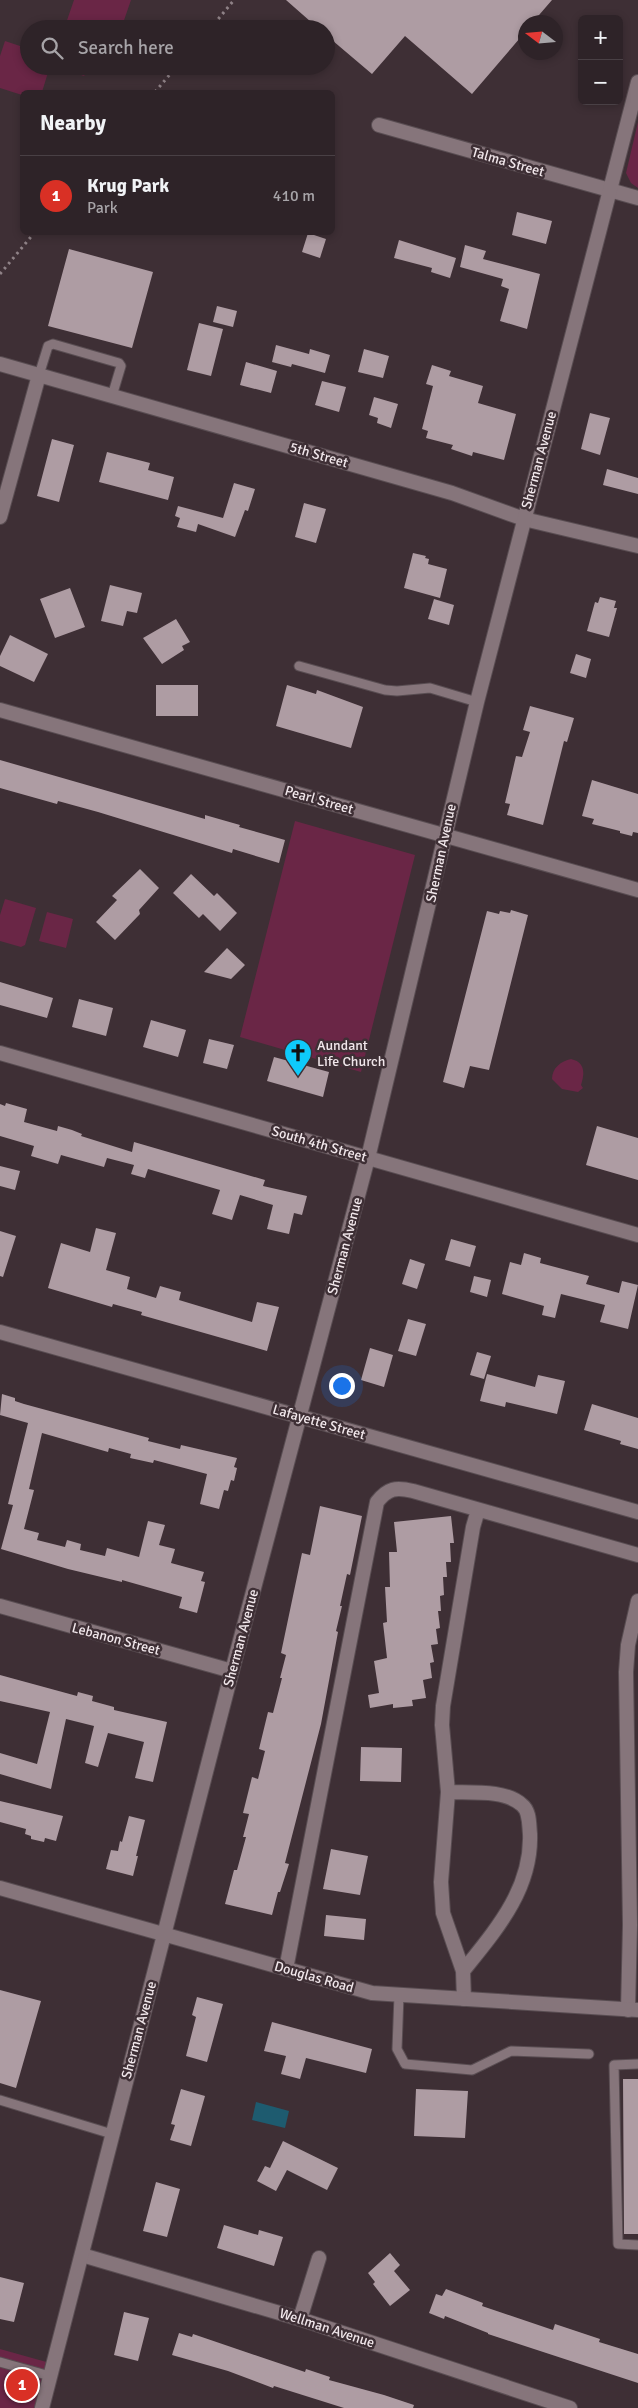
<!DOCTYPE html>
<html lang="en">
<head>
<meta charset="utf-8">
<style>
	body { margin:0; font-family:Signika,sans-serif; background:#362b30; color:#f1f3f6 }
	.controls { position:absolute; right:15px; top:15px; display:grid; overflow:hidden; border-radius:8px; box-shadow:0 2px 8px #0003 }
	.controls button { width:45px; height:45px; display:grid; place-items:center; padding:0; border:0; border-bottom:1px solid #494045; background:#2e2328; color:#f1f3f6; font:25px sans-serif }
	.compass { position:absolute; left:518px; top:15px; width:45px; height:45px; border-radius:50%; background:#2e2328; box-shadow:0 2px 8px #0003; rotate:286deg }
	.you { position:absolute; left:341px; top:1385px; width:18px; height:18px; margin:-12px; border:4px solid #fff; border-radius:50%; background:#1a73e8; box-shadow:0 0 0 8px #1a73e833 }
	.badge { display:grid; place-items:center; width:32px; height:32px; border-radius:50%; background:#d93025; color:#fff; font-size:16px; font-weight:700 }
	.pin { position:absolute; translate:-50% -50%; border:2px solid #fff; box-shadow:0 1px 5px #0006 }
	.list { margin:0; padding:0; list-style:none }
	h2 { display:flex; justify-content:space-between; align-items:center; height:65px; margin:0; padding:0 20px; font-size:21px }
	h2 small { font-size:16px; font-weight:400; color:#a7a4a8 }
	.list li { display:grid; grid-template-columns:32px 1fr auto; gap:15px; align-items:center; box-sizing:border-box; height:80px; padding:0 20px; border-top:1px solid #494045 }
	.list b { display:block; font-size:19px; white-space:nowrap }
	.list p { margin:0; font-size:16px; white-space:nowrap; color:#a7a4a8 }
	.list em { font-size:16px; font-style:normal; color:#a7a4a8 }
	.icon { flex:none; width:28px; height:28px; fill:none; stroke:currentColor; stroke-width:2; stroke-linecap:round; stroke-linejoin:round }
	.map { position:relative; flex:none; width:638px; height:2408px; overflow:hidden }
	.search { position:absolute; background:#2e2328; box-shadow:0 2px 8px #0003; left:20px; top:20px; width:315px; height:55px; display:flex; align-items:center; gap:12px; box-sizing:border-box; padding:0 18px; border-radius:28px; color:#a7a4a8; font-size:19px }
	.panel { position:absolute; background:#2e2328; box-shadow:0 2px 8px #0003; left:20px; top:90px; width:315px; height:145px; border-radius:8px }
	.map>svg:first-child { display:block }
</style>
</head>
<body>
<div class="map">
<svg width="638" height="2408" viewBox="0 0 638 2408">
	<rect width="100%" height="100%" fill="#3e2f35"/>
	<path fill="#6a2646" d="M74,0H131L121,29H64Z
		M5,41L29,49V66H50L42,92H22V95L0,88V56Z
		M91,66L84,76L72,72L69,67Z
		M638,122V188L631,183L626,173Z
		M295,821L415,855L361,1072L240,1037Z
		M5,899L36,908L25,945L21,947L0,941V915Z
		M47,912L73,919L66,948L39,941Z
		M571,1059C585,1062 585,1073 581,1085L583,1088L578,1092L562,1089L552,1079C552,1068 561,1061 571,1059Z
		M0,2349L50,2363L38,2408H0Z"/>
	<path fill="#1e5b6f" d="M256,2102L289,2111L285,2128L252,2120Z"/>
	<path fill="#ae9ca3" d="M286,0H552L533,22H526V31L472,94L405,36L372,74L326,35V29H319Z
		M517,212L552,221L546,244L512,235Z
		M308,233L326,239L320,258L302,252Z
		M399,240L456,258L450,278L431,272L432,268L394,258Z
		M465,245L486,251L483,259L540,274L527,329L500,321L509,289L501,286L503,279L460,267Z
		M69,249L153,272L132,348L48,326Z
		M217,306L237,311L233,327L213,322Z
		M199,323L223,329L211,376L187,370Z
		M276,345L309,354L310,349L330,355L325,373L292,364L291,367L272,362Z
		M364,349L389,356L383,378L358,372Z
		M246,362L277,371L271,393L240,385Z
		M432,365L451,371L449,376L483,386L478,403L516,414L504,460L473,452L472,456L451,449L453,445L426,438L428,431L422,429L433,386L426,384Z
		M322,381L346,387L339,412L315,405Z
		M374,397L398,404L391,428L377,423L378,418L369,415Z
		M590,413L610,418L600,455L581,449Z
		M52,439L74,445L59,502L37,496Z
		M107,452L150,463L148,470L174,477L168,500L99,482Z
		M607,469L638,478V494L603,485Z
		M234,483L255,489L248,511L245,510L235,537L198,524L196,532L177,527L180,518L175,516L178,506L223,518Z
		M304,503L326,509L316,543L295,537Z
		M413,553L426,556L425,558L429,559L428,564L447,569L440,598L404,588Z
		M110,585L142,593L137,613L127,611L123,626L101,621Z
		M70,588L85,627L55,638L40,599Z
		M600,597L616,601L614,608H617L609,637L587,631L595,602L598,603Z
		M434,599L454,605L449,625L428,619Z
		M176,619L190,642L182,646L184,650L162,664L143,638Z
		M10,635L48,654L34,682L0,666V656Z
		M576,654L591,659L586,678L570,673Z
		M156,685H198V716H156Z
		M287,685L316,694L317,690L363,707L351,748L276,726Z
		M530,706L574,718L567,742L564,741L543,825L507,815L510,804L505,803L516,756L522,757L530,732L523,730Z
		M0,760L205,819V815L240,825L239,827L285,840L279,863L233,849L232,853L98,812L58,801L57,804L0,788Z
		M592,780L638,794V833L633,832L632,836L620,833V831L592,824L594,819L582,816Z
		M140,869L159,888L139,910L140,914L115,940L96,922L117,900L112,896Z
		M191,874L214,896L217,893L237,913L220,931L203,914L199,918L173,893Z
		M511,910L528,915L489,1070L470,1066L464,1088L443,1082L487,911L499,914L500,911L510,913Z
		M227,948L245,965L231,979L204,972Z
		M0,982L53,998L47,1018L0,1005Z
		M79,999L113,1008L106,1036L72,1027Z
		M151,1020L186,1030L178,1057L143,1047Z
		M209,1039L234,1045L227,1069L203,1063Z
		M274,1057L329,1072L323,1097L267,1081Z
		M6,1103L27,1109L24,1122L57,1131L58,1126L72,1130L82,1134L81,1136L132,1152L134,1142L265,1180L263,1186L307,1196L302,1215L294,1213L289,1234L267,1229L273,1205L240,1195L232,1220L212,1214L220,1190L148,1169L145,1178L131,1174L134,1165L107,1158L104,1167L61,1155L58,1164L31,1156L34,1146L0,1136V1104L5,1106Z
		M597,1126L638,1138V1180L586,1165Z
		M0,1166L20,1171L15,1190L0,1186Z
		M96,1228L116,1233L106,1270L130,1277L127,1289L156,1298L160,1286L181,1292L179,1300L252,1322L257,1302L279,1307L267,1351L141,1315L142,1312L113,1304L112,1307L48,1288L61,1243L90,1252Z
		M0,1231L16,1236L3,1277L0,1276Z
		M451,1239L476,1246L470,1267L445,1260Z
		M524,1253L541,1258L540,1263L589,1276L586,1284L619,1293L622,1281L638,1285L628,1329L600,1322L605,1305L561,1294L555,1318L542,1315L544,1306L502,1294L510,1262L521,1265Z
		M410,1259L425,1264L417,1289L402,1284Z
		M474,1276L491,1280L487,1297L470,1292Z
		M408,1319L426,1324L416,1356L398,1351Z
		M370,1348L393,1355L384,1387L361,1380Z
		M477,1352L491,1356L484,1379L470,1375Z
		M487,1374L535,1387L538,1375L565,1381L557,1414L506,1402L505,1407L480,1401Z
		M2,1394L15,1398V1401L24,1404L149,1438L148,1441L180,1449L181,1445L237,1458L234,1467L237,1468L234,1481L231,1480L228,1491L224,1490L219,1509L200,1504L207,1474L154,1460L153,1463L130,1458L131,1454L109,1448L108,1452L42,1433L29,1489L34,1490L24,1529L39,1533L37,1540L65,1547L67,1540L81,1544L80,1550L105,1556L107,1548L139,1557L148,1521L165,1525L159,1545L175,1549L171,1563L204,1572L201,1581L205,1582L197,1613L179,1608L182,1597L122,1580V1582L68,1569L1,1549L13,1505L8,1504L28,1423L0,1415Z
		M592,1404L638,1418V1449L620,1444L621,1441L584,1430Z
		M320,1506L362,1516L350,1575L347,1574L340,1606H342L336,1631L338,1632L321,1724L285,1863L289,1864L280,1892H278L272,1915L225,1904L234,1870H237L246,1837H243L249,1814L243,1813L252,1777L258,1779L265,1751L259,1749L268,1712L273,1713L282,1678H280L286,1655L281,1653L302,1553L310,1555Z
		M451,1516L454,1543H450L451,1562H446L447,1577H443L444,1595L440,1596L441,1611H438L440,1628L436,1629L438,1644L431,1645L434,1662L430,1663L432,1678L423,1680L426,1698L412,1700L413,1706L393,1708V1704L370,1708L368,1695L379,1693L374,1661L387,1658L383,1623L387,1622L385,1587H390L389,1552H397L394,1522Z
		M0,1675L77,1696L78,1692L93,1696L92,1701L114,1707V1710L167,1722L153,1782L135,1778L144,1742L108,1733L98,1767L85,1763L94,1726L66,1719L51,1789L0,1774V1753L37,1764L50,1712L0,1701Z
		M361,1747L402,1748L401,1782L360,1781Z
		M0,1801L63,1816L56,1841L45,1838L44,1842L31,1839V1836L25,1834L26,1829L0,1822Z
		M129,1816L145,1820L136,1856H138L133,1876L106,1869L111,1850L118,1851L120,1841L122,1842Z
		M331,1849L368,1856L360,1895L323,1889Z
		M326,1915L366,1919L364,1940L324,1936Z
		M0,1990L41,2001L16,2088L0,2083Z
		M197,1997L223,2004L207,2062L186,2056L196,2017L192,2015Z
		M272,2022L372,2049L366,2073L306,2058L300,2079L281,2074L286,2056L264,2051Z
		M623,2079H638V2234H624Z
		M181,2089L205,2096L191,2146L170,2140L175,2125L171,2124Z
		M416,2089L468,2091L465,2138L414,2136Z
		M283,2141L338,2168L327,2190L287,2170L276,2191L257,2181L265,2166L270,2168Z
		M156,2182L180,2189L167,2237L143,2231Z
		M224,2225L258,2235L259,2230L283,2237L274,2266L217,2248Z
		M390,2253L400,2265L394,2271L410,2290L390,2306L373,2284L375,2282L368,2273Z
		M0,2277L24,2283L14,2322L0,2319Z
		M446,2289L483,2303L482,2306L553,2330L555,2324L600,2339L599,2342L638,2354V2383L488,2334V2333L445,2316L444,2319L429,2313L436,2294L442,2296Z
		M124,2312L149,2318L138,2361L114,2355Z
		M179,2333L192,2337L193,2334L305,2372L306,2369L330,2377L329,2380L384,2395L414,2405L413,2408H344L274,2386L273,2388L228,2371L172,2355Z"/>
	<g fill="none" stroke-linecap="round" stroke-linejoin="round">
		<defs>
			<path id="service" d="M39,375L48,346L53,344L119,363L121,366L112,396
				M299,666L385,690L397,691L430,688L477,702
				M399,1995L397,2049L405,2064L472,2070L511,2051L589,2054
				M638,2064L614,2065L618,2244L638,2245
				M0,2100L112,2134
				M0,2362L50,2376"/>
			<path id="minor" d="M379,125L638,198
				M0,364L452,493L524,519L638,546
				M0,517L39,375
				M0,710L638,890
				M0,1053L638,1235
				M0,1332L638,1512
				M0,1606L232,1671
				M448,1792C470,1793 505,1789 522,1805C530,1811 529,1825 530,1834C532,1889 496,1930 463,1971
				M286,1969L377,1502C388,1488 396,1487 413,1491L638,1555
				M464,1999L463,1971L443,1913L441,1882L448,1792L442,1725L443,1706L473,1527L478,1510
				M628,2010L630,1925L626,1672L628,1645L638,1601
				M82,2255L300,2319L570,2408
				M300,2319L319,2258"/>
			<path id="tertiary" d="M0,1888L372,1993L638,2010
				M42,2408L232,1671L368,1158L477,702L638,82"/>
		</defs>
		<use href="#service" stroke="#594d52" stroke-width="11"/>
		<use href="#minor" stroke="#594d52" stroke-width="16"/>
		<use href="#tertiary" stroke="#594d52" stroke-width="16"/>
		<path stroke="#8f8287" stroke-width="3" stroke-dasharray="2.5 4" stroke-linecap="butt" d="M210,29L234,0
			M155,92L177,66
			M0,274L35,232"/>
		<use href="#service" stroke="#86757b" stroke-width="9"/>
		<use href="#minor" stroke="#86757b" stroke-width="14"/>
		<use href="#tertiary" stroke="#86757b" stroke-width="14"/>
	</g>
	<defs>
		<symbol id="church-pin" viewBox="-11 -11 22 30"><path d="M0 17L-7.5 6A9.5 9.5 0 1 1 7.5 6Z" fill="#0ecafa" stroke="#3e2f35"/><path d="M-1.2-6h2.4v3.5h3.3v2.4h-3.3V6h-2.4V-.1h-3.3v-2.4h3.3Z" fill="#111"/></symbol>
	</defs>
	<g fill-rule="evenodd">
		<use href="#church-pin" x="282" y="1037" width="32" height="43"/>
	</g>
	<g text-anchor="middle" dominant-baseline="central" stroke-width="5" stroke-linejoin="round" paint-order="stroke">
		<g font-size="14" fill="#f1e7eb" stroke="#3e2f35">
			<text transform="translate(508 162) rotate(16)">Talma Street</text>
			<text transform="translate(319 455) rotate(16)">5th Street</text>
			<text transform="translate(539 460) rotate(-75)">Sherman Avenue</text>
			<text transform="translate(319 800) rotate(16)">Pearl Street</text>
			<text transform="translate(441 853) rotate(-78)">Sherman Avenue</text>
			<text transform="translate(319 1144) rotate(16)">South 4th Street</text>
			<text transform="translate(345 1246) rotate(-75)">Sherman Avenue</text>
			<text transform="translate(319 1422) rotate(16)">Lafayette Street</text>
			<text transform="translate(241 1638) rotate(-75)">Sherman Avenue</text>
			<text transform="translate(116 1639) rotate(15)">Lebanon Street</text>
			<text transform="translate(314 1977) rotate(16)">Douglas Road</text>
			<text transform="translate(139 2030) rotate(-75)">Sherman Avenue</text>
			<text transform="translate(327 2328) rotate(18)">Wellman Avenue</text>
		</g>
		<g font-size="14" fill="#f1e7eb" stroke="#3e2f35" text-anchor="start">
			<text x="317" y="1045">Aundant<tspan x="317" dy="16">Life Church</tspan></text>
		</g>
	</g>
</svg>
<div class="controls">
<button>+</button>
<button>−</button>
</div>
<svg class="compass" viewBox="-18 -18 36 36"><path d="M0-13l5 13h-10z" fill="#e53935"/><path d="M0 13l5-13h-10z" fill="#a7a4a8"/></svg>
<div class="you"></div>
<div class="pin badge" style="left:22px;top:2385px">1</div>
<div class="search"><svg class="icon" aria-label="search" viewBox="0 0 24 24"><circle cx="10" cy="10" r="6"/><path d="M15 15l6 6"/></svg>Search here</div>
<section class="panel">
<h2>Nearby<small></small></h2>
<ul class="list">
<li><span class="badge">1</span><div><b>Krug Park</b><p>Park</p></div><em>410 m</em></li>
</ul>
</section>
</div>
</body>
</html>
